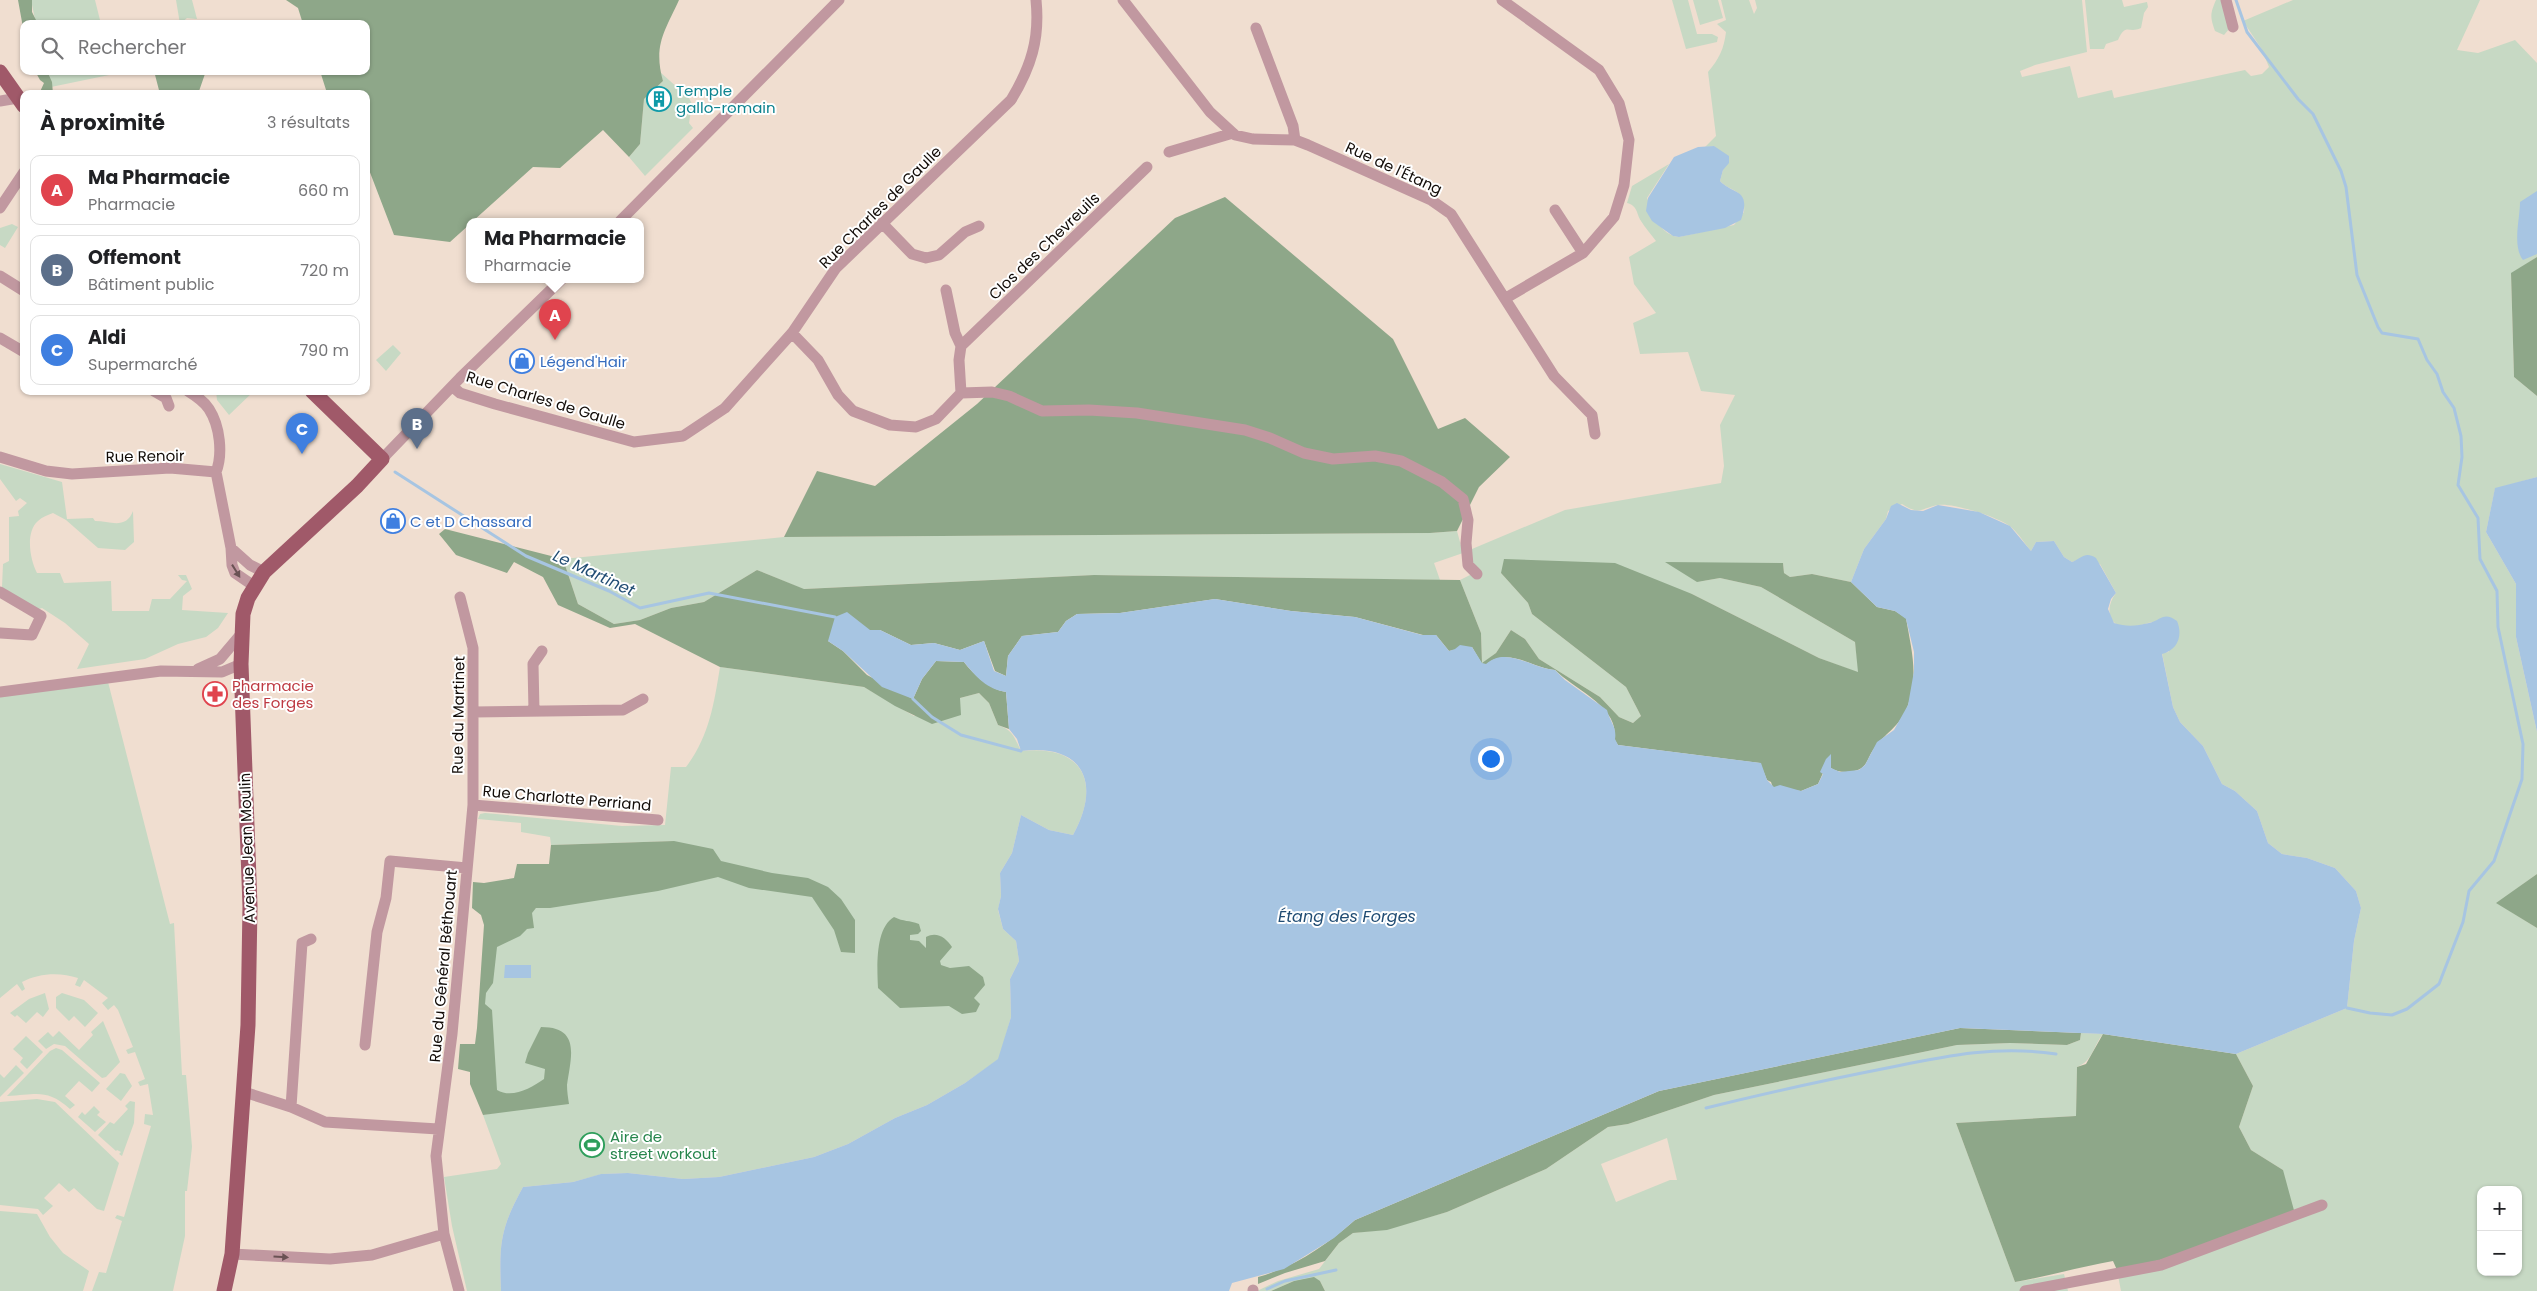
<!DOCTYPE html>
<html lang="fr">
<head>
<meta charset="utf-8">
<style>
	body { margin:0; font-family:Poppins,sans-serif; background:#f2f2f2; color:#202124 }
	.controls { position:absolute; right:15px; bottom:15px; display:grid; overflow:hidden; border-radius:10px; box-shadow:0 1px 4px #0004 }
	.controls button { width:45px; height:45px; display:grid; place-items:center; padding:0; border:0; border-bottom:1px solid #e0e0e0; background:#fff; color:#202124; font:25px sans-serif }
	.you { position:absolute; left:1490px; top:758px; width:18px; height:18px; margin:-12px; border:4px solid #fff; border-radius:50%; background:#1a73e8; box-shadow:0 0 0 8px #1a73e833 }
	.badge { display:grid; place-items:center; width:32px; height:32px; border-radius:50%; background:#2563eb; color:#fff; font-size:16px; font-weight:700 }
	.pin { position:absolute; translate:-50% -41px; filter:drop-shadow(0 1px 2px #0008) }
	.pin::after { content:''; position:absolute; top:26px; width:18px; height:15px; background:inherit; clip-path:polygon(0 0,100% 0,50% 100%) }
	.popup { position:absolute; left:466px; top:218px; width:178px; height:65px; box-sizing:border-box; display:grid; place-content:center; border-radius:10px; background:#fff; filter:drop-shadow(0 1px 4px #0005); font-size:16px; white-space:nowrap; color:#757577 }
	.popup b { font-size:19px; color:#202124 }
	.popup::after { content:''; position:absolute; left:50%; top:100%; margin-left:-10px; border:10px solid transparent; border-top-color:#fff }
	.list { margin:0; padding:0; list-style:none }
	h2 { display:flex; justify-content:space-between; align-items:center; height:65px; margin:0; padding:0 20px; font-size:21px }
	h2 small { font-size:16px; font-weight:400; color:#757577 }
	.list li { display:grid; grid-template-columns:32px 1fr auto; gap:15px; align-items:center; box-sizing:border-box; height:70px; margin:0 10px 10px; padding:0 10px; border:1px solid #e0e0e0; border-radius:10px }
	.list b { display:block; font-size:19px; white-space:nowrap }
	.list p { margin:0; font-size:16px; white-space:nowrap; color:#757577 }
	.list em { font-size:16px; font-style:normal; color:#757577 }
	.icon { flex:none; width:28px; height:28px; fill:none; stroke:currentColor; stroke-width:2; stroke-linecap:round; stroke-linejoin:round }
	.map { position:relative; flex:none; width:2537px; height:1291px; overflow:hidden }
	.search { position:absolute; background:#fff; box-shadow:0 1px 4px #0004; left:20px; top:20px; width:350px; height:55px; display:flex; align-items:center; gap:12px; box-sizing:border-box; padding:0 18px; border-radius:10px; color:#757577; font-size:19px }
	.panel { position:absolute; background:#fff; box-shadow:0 1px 4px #0004; left:20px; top:90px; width:350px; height:305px; border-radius:10px }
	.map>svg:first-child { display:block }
</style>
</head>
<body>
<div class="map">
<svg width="2537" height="1291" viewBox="0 0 2537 1291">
	<rect width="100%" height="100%" fill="#f0ded0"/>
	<path fill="#c7d9c4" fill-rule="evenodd" d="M31,0H95L101,24H36Z
		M176,0H192L197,19L187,18L180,24Z
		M1672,0H1688L1697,34H1712L1718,37L1717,42L1686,49Z
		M1693,0H1718L1723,18L1700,25Z
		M1721,0H1749L1754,14L1757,8L1755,0H2082L2087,52L2035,65L2020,71L2022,77L2070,66L2078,98L2112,90L2114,98L2245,70L2251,76L2262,74L2269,67L2261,48L2243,21L2293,0H2480L2457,50L2478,53L2515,40L2537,63V257L2511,274L2514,377L2537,396V477L2495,489L2486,532L2516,584V637L2537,732V874L2497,903L2537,928V1291H2121L2117,1270L2283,1170L2251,1150L2239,1127L2253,1086L2236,1054L2347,1008L2354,941L2361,908L2356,891L2335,868L2307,858L2282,854L2268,843L2257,811L2235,791L2222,784L2203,746L2180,722L2173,707L2162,653L2169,652L2152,622C2144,624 2135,627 2128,627C2107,627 2105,607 2116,593L2100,564L2078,560L2072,562L2064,557L2054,541L2036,542L2031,551C2025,544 2019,534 2011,527C2001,518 1952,502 1938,505C1921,508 1920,516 1902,504L1888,511L1886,519L1864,549L1851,582L1812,574L1790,577L1784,573L1783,563L1697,582L1720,578L1761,587L1855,642L1859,673L1819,658L1692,594L1501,573L1528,603L1532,614L1626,687L1641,716L1633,723L1619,717L1600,697L1539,659L1525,639L1511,630L1496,653L1482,664L1481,633L1460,580L1470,575L1472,549L1565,510L1721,483L1724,466L1720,425L1735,395L1701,391L1688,352L1640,354L1633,323L1656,313L1634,284L1629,257L1656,241C1651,234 1645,228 1641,221C1636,213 1638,206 1627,203L1632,186L1669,164L1647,198C1654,215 1660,235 1679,237L1734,225L1744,212C1746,188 1731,193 1720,181L1723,170L1714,146L1705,147L1716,136L1708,72C1719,59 1724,49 1726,32L1717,24L1726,20ZM2481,1190H2518V1272H2481Z
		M2085,0H2122L2124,7L2147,2L2148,7L2144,13L2141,28C2128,34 2126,22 2118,40L2106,44L2104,49H2090Z
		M2216,0H2225L2229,29L2224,35L2215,31C2210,17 2210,14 2216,0Z
		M47,71H113L114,74L51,87Z
		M660,72L689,98L692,104L689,123L693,128L645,176L629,157L640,144L644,99L663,81Z
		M12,224L18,227L5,248L0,245V228Z
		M393,345L401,353L386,371L376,360Z
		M216,391H254L229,415L217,400Z
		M0,464L62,482L67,519L93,518L95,521C110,521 126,530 133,511L134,542L125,550L98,548L66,520L53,513C48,515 42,517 38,521C25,532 30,560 37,573H60L64,583L111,581L112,611H149L152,599H170L187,581L182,580L178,575H186L192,589L183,596L182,610L228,613L218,628L206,637L178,644L145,659L77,669L89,644L65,623L42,608L39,609L18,599L2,587L3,564L9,561V517L19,516L18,511L27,503L20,498L16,501L0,479Z
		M1457,531L1463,553L1434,563L1440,580L1094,575L803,589L757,570L704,602L671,608L640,620L614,624L578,604L563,559L784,537L1430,533Z
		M720,667L864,687L914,716L960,698L979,693L989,703L998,725C1013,730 1014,737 1021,751C1083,744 1102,783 1073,835L1049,830L1021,815L1012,853L1000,873L1001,896L998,910L1003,929L1016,941L1019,961L1010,979L1011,1017L999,1059L965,1083L927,1105L895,1118L848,1144L814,1157L719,1177L683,1179L628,1173L602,1174L573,1182L523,1187C500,1229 499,1244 501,1291H467L452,1226L444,1177L497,1169L501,1164L483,1115L500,1112L475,1067L485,933L674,841L551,845L550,837L521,832V823L478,819L480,814L485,813L622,826L665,825L671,767H686C709,737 714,704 720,667Z
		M108,682L170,924L174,923L182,1075H186L192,1147L187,1191H185V1236L173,1291H92L99,1272L106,1273L122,1221L115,1218L117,1215L124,1217L151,1126L144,1124L145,1114L153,1115L148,1084L140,1086L138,1082L145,1079L135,1052L128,1054L126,1050L133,1047L118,1010L114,1005L108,1010L102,1003L108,998L84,980L80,987L75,985L78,978C60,972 39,973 22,982L25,989L22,991L17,984L0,998V695Z
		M45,993L49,1009L43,1017L37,1012L26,1023L17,1015L15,1017L10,1013L29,999Z
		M62,993L84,1000L98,1013L85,1027L74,1016L69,1021L56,1008V997Z
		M103,1021L120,1062L106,1077L102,1078L65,1046L54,1044L46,1049L38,1041L48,1032L53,1037L59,1031L79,1050L93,1035L91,1032Z
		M2081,1033L2103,1034C2093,1046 2093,1061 2077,1067L2076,1116L1956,1123L2015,1282L2064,1274L2068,1291H1325L1320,1281H1294L1271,1291H1257L1278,1281L1319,1269L1339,1243L1353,1233L1387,1229L1447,1212L1546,1169L1608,1127L1628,1124L1714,1095L1957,1045L2010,1043L2067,1045L2080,1040ZM1667,1138L1677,1180H1670L1616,1202L1601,1164Z
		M26,1036L43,1052L27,1069L20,1062L23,1058L13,1049Z
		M56,1048L62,1050L100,1083L92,1092L79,1081L65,1096L75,1105L70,1109C46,1088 37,1095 7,1096L50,1051Z
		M16,1065L24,1073L0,1097V1074L4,1078Z
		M120,1073L125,1074L132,1086L121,1101L106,1089Z
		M37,1099L55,1102L119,1163L104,1211L97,1209L74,1188L69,1192L59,1183L44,1198L53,1206L43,1215L38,1209L0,1205V1102Z
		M130,1101L135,1102L134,1123L122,1156L119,1154L121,1152L117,1150L116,1151L98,1135L110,1122L114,1124L128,1109L125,1106Z
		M94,1106L100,1112L97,1115L106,1122L95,1132L78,1117L82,1112L85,1115Z
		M0,1211L37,1214L50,1237L63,1253L89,1271L83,1291H0Z"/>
	<path fill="#8ea789" d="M18,0H32V12L38,24H24V33Z
		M286,0H679C665,31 653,45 663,81L644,99L640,144L629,157L603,130L560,168L533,167L473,221H470V224L450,242L394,235L366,162V94L327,93L320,71H366V24H303L298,8Z
		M35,71H47L52,82L53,94H39L44,83L40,80Z
		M154,71H206L198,94H160Z
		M1225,197L1393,339L1438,429L1465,418L1510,457L1479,487L1457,531L1430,533L784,537L817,471L875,486L977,404L1175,218Z
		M2537,257V396L2514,377L2511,273Z
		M445,529L563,559L578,604L614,624L640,620L671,608L704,602L757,570L804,589L1094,575L1460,580L1481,633L1482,663L1496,653L1511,630L1525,639L1539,659L1600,697L1619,717L1633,723L1641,716L1626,687L1532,614L1528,603L1501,573L1504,559L1615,563L1692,594L1819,658L1858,672L1855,642L1761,587L1720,578L1697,582L1665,562L1783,563L1784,573L1790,577L1812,574L1851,582L1877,607L1895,611L1906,618C1911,648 1919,675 1908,705C1900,728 1884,733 1873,750C1868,757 1868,764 1860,769C1852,773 1838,773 1831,768V755L1818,784L1801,791L1773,788L1771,782L1767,780L1760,763L1618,745L1614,739C1621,708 1574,689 1555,670C1533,668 1506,646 1486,665L1482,664L1472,647L1449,651L1436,635H1423L1355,617L1291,611L1215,599L1120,613L1077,614L1066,621L1058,632L1022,636L1008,656L1006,676L995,671L984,641L960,650L934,643L911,645L880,630L870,631L828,641L843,651L867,675L913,699L922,679L936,661L964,662C974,675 989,689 1006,692L1009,729L998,725L989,703L979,693L960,698L961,715L932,724L895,706L864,687L720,667L635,624L610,628L558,605L543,577L514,562L507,573L456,555L439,534Z
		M674,841L713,849L721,861L772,873L808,878L828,887L841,899L855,920V953L841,952L834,930L812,897L749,888L718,877L658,891L550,908H536L532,913L534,928L527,929L520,936L497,947L493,983L486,993L485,1004L492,1010L497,1090C512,1099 531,1088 544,1079L545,1069L525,1063L528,1053L541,1027C581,1027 571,1057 567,1085C567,1091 568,1098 569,1104L483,1115L470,1084V1072L458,1069L460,1044H475L477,1028L484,925L481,915L472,908L473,882L484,883L514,878L517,864H549L551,845Z
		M2537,874V928L2496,903Z
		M894,917C904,922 909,920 919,924L921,931L918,934L910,935V940L919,941L926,948V937C937,931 946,938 952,947L940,961L941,965L950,968L969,966L983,977L985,985L974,998L980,1004L976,1012L962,1014L949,1006L900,1008L878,988C877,967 875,928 894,917Z
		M1960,1028L2081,1033L2080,1040L2067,1045L2010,1043L1957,1045L1714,1095L1628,1124L1608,1127L1546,1169L1447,1212L1387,1230L1353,1233L1339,1243L1325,1261L1285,1273L1258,1284V1277C1296,1266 1325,1246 1355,1220L1659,1091Z
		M2103,1034L2236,1054L2253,1086L2239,1127L2251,1150L2283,1170L2295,1214L2160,1260L2117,1270L2113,1261C2080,1267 2048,1276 2015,1282L1956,1123L2076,1116L2077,1067L2086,1064Z
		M1314,1277L1320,1281L1325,1291H1271L1294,1281Z"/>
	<path fill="#a7c5e2" d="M1714,146L1729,156V163L1723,170L1720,181C1733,195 1752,188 1741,220L1725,228L1679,237L1673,236L1652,221L1646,211L1648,198L1674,157L1698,147Z
		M2537,191V254L2523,260C2512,246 2520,219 2520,202Z
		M2537,477V732L2516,637V584L2486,532L2495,488Z
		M1897,503L1911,510L1923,511L1938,505L1979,512L2010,526L2031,551L2036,542L2054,541L2064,557L2072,562C2082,558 2085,551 2096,558L2116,593L2111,599L2108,609L2114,623C2127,627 2136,626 2149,623C2161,620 2164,611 2177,621C2183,635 2178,650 2162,654L2173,707L2180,722L2203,746L2222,784L2235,791L2257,811L2268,843L2282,854L2307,858L2335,868L2356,891L2361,908L2354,941L2347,1008L2236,1054L2103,1034L1960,1028L1659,1091L1355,1220L1334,1238L1284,1269L1232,1283L1229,1291H501C499,1244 500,1229 523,1187L573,1182L601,1174L628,1173L683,1179L719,1177L814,1157L848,1144L895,1118L927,1105L965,1083L998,1059L1011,1017L1010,979L1019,961L1016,941L1003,929L998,909L1001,896L1000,873L1012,853L1021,815L1049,830L1073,835C1102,783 1083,743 1021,751L1017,739L1009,729L1006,692C987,689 976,677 964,662L936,661L922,679L913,699L882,687L843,651L828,641L835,617L847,612L870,630H880L911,645L934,643L960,650L984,641L994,671L1006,676L1008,656L1022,636L1058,632L1066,621L1077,614L1120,613L1215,599L1291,611L1355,617L1422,635H1436L1449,651L1455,649L1460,645L1472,647L1482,663L1486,664C1507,646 1531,668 1555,670L1565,680L1607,710C1610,722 1617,727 1615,739L1618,745L1761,763L1767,780L1774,787L1780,785L1801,791L1818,784L1823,774L1820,772L1826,759L1831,754V768L1840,772L1859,770L1865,765L1877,742L1894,730L1908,705L1914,671V652L1906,619L1895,611L1877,607L1851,582L1864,549L1886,519L1891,506Z
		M505,965H531V978H504Z"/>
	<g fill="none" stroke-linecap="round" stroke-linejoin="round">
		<path stroke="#a7c5e2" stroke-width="3" d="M2236,0L2247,32L2298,99L2313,114L2341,171L2346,187L2357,275L2378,327L2382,333L2418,339L2427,360L2437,374L2443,392L2454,408L2461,436L2462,457L2458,485L2478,518L2480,559L2497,591L2498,627L2523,744L2522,779L2494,861L2469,891L2463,922L2439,984L2407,1009L2392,1015L2370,1013L2347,1008
			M395,472L526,556L609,591L640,608L709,593L835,617
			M913,699L932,717L961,735L1021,751
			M1706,1108C1766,1093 1826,1080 1887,1068C1946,1056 1996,1045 2056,1054
			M1267,1289L1285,1281L1336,1270"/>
		<path stroke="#c198a0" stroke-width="11" d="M1123,0L1210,112L1235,135L1253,139L1295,140L1308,145L1431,200L1451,214L1554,376L1592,415L1595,434
			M1502,0L1599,70L1619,103L1629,140L1624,185L1614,217L1583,253L1506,298
			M2226,0L2233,27
			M1256,28L1293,126L1295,140
			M0,101L18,98
			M1169,152L1233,133
			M0,208L24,172
			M1555,210L1583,253
			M620,221L839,0
			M882,223L912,254L926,258L939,255L965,232L979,226
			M0,276L24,291
			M946,290L955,333L961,346
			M792,333L818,360L838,395L853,411L890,425L916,427L936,419L961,393L992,392L1009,396L1042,411L1089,410L1137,413L1245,430L1270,438L1304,453L1333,459L1375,456L1401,461L1442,482L1463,499L1468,520L1466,543L1468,565L1477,574
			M0,338L24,352
			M453,387L460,393L495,404L634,442L683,436L725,408L792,333L836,268L1011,100C1031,67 1040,39 1036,0
			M154,391L166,398L169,406
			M188,391C196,396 204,401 209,409C220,426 223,454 216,472
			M961,393L959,360L961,346L1147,167
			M0,457L46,471L72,474L170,468L216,472L231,548L232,565L235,573L254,586
			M382,459L460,378L562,279
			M231,548L250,565L264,572
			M0,592L41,616L32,635L0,633
			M198,669L220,659L242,633
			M0,692L161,671L222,672L241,664
			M534,711L533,664L542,651
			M474,712L623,710L643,699
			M473,805L658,820
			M365,1045L377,932L386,898L390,861L467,868
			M244,1092L291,1107L325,1122L438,1129
			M291,1107L302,943L311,939
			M232,1254L330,1259L372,1255L444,1234
			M459,1291L444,1234L436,1156L452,1034L473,805V648L460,597
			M1253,1291V1290
			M2025,1291L2161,1265L2322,1205"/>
		<path stroke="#a05969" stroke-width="15" d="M0,72L24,106
			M224,1291L232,1254L248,1025L250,906L241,664L243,614L248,598L264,572L357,486L382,459L312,391"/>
	</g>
	<defs><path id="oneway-solid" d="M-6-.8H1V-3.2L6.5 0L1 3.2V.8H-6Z" transform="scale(1.25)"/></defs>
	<g fill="#6a5254">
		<use href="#oneway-solid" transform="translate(236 571) rotate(58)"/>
		<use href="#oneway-solid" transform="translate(281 1257) rotate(3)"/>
	</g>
	<defs>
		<symbol id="building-ring" viewBox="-11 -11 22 22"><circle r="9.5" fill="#fff" stroke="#0f9aa8" stroke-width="1.5"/><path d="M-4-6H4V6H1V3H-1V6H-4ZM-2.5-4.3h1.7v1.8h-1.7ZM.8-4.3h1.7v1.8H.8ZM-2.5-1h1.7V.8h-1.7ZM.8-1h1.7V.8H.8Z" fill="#0f9aa8"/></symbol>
		<symbol id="shop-ring" viewBox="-11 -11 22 22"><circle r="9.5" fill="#fff" stroke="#3f7fe0" stroke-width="1.5"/><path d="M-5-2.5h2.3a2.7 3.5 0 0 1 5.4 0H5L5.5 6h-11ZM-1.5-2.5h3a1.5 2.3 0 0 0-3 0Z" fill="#3f7fe0"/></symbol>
		<symbol id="pharmacy-ring" viewBox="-11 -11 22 22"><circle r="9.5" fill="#fff" stroke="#e0444e" stroke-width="1.5"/><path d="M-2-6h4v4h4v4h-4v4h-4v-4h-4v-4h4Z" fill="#e0444e"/></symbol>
		<symbol id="stadium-ring" viewBox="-11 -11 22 22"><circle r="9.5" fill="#fff" stroke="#2e9e5b" stroke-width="1.5"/><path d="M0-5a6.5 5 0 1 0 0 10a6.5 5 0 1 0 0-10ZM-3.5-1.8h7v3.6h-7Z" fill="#2e9e5b"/></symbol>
	</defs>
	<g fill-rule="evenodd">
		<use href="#building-ring" x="645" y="85" width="28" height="28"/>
		<use href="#shop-ring" x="508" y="347" width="28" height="28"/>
		<use href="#shop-ring" x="379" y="507" width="28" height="28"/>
		<use href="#pharmacy-ring" x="201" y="680" width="28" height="28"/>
		<use href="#stadium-ring" x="578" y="1131" width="28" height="28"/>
	</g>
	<g text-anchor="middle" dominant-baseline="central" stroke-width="4" stroke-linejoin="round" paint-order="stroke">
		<g font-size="15" fill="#0d838f" stroke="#fff" text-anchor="start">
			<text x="676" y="90">Temple<tspan x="676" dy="17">gallo-romain</tspan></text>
		</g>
		<g font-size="15" fill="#120c08" stroke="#fff">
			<text transform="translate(1394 168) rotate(25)">Rue de l'Étang</text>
			<text transform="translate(880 207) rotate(-45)">Rue Charles de Gaulle</text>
			<text transform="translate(1044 246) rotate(-44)">Clos des Chevreuils</text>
			<text transform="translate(546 400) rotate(17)">Rue Charles de Gaulle</text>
			<text transform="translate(145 456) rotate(-1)">Rue Renoir</text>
			<text transform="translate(458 715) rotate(-89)">Rue du Martinet</text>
			<text transform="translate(567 798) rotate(5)">Rue Charlotte Perriand</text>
			<text transform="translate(247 848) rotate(-92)">Avenue Jean Moulin</text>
			<text transform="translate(443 966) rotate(-85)">Rue du Général Béthouart</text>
		</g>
		<g font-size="15" fill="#366cbe" stroke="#fff" text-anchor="start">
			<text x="540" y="361">Légend'Hair</text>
			<text x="410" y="521">C et D Chassard</text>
		</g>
		<g font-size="15" fill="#be3a42" stroke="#fff" text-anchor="start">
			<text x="232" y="685">Pharmacie<tspan x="232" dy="17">des Forges</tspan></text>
		</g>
		<g font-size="15" fill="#27864d" stroke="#fff" text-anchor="start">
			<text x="610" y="1136">Aire de<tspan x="610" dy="17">street workout</tspan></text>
		</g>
		<g font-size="16" font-style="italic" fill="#204c73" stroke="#fff">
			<text transform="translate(594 573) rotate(25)">Le Martinet</text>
			<text x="1347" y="916">Étang des Forges</text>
		</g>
	</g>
</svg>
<div class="controls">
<button>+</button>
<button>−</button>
</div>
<div class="you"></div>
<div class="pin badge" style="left:555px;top:340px;background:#e0444e">A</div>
<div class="popup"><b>Ma Pharmacie</b>Pharmacie</div>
<div class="pin badge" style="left:417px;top:449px;background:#5c6f8a">B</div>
<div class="pin badge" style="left:302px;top:454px;background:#3f7fe0">C</div>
<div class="search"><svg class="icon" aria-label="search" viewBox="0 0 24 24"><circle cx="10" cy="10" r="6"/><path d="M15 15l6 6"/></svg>Rechercher</div>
<section class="panel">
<h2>À proximité<small>3 résultats</small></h2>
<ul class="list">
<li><span class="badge" style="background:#e0444e">A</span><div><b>Ma Pharmacie</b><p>Pharmacie</p></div><em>660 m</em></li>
<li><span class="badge" style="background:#5c6f8a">B</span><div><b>Offemont</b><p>Bâtiment public</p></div><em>720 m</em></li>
<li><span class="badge" style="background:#3f7fe0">C</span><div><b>Aldi</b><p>Supermarché</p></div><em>790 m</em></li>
</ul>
</section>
</div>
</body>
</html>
